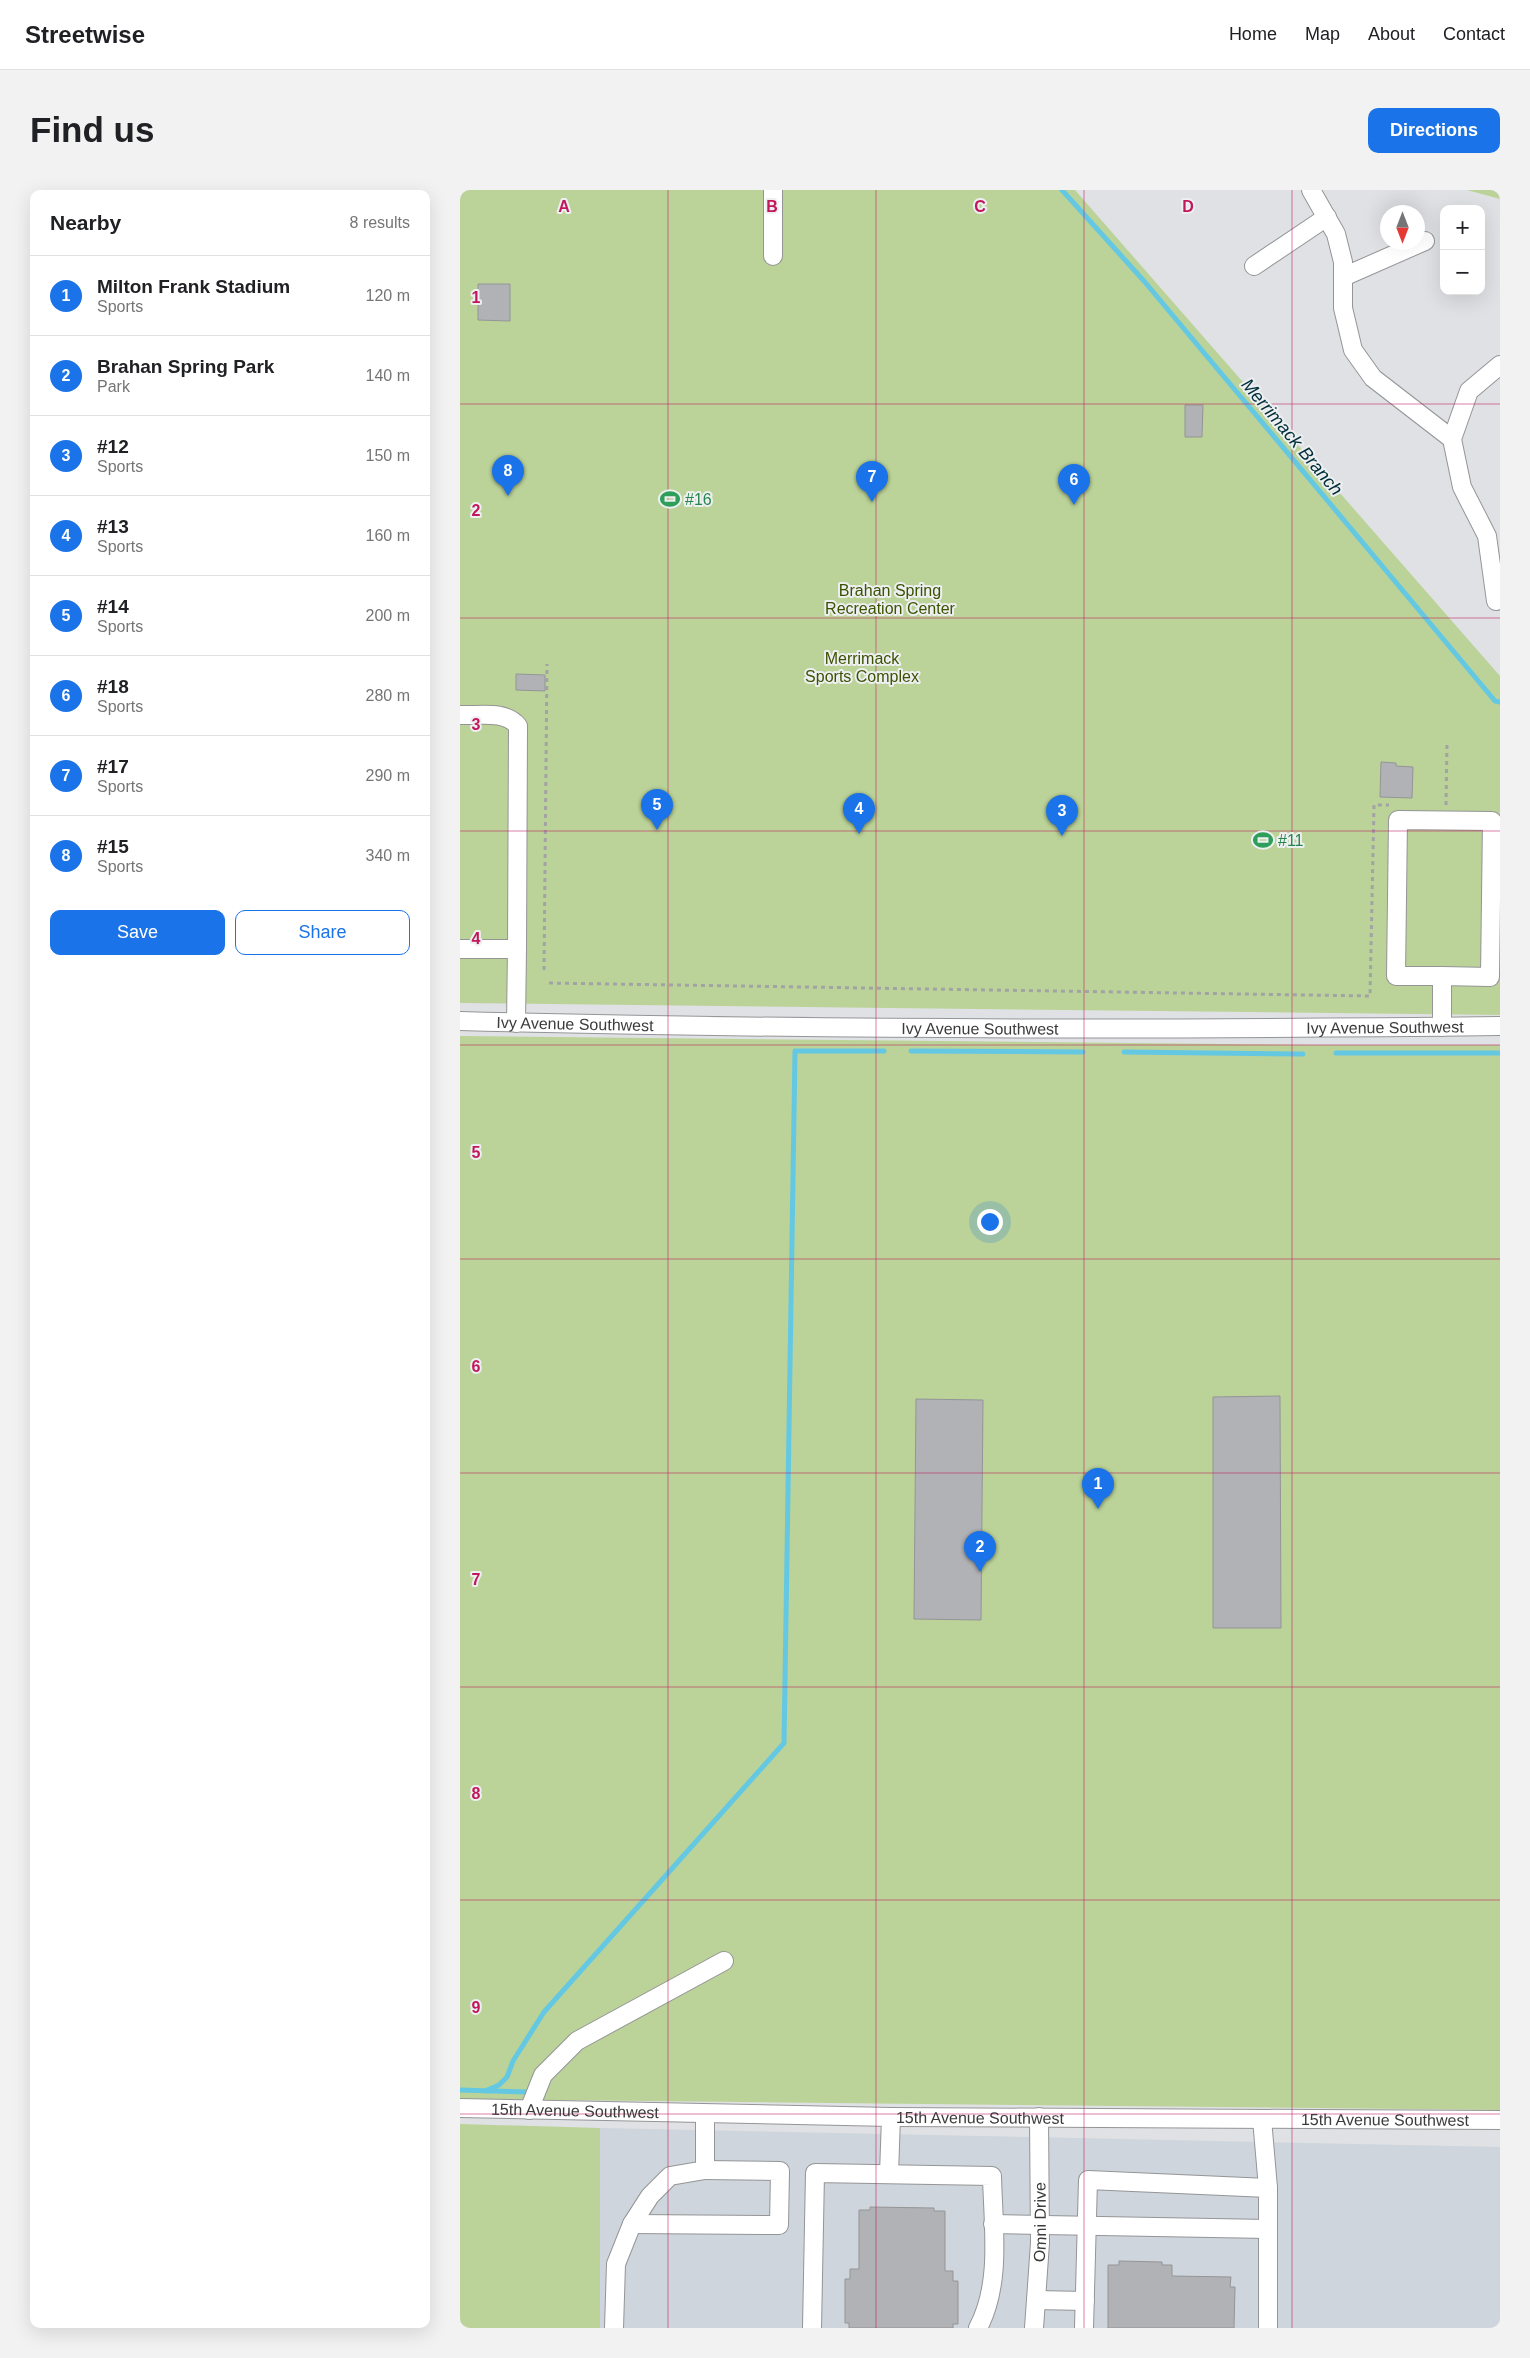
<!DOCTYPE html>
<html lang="en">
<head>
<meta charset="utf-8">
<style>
	body { margin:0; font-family:Helvetica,sans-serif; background:#f2f2f2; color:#202124 }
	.controls { position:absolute; right:15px; top:15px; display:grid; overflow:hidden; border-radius:10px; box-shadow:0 5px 20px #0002 }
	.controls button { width:45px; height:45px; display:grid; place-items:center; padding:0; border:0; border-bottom:1px solid #e0e0e0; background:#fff; color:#202124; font:25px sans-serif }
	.compass { position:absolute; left:920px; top:15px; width:45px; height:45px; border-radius:50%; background:#fff; box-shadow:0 5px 20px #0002; rotate:180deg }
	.you { position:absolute; left:529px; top:1031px; width:18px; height:18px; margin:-12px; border:4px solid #fff; border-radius:50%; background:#1a73e8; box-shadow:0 0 0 8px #1a73e833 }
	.badge { display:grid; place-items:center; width:32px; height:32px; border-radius:50%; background:#1a73e8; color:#fff; font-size:16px; font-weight:700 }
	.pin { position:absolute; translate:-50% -41px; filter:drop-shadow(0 1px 2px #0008) }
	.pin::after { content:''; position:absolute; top:26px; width:18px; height:15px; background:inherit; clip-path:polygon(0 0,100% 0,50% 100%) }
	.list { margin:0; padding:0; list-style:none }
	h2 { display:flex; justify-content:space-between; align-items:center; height:65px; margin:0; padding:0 20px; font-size:21px }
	h2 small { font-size:16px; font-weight:400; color:#757577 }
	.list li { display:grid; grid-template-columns:32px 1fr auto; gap:15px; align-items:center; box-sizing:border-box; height:80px; padding:0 20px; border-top:1px solid #e0e0e0 }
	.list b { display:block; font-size:19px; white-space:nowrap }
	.list p { margin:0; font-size:16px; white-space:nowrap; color:#757577 }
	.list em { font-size:16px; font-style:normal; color:#757577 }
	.actions { display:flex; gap:10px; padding:15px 20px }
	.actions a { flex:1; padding:11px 0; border:1px solid #1a73e8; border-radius:10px; text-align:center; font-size:18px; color:#1a73e8 }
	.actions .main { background:#1a73e8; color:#fff }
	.map { position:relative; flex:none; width:1040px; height:2138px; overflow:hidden; border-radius:10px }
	header { display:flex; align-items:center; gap:30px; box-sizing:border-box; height:70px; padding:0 25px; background:#fff; border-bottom:1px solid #e0e0e0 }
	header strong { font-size:24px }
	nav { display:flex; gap:28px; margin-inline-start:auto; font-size:18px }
	.intro { display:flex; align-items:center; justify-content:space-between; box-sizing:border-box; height:120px; padding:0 30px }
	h1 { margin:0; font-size:35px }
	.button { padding:12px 22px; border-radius:10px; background:#1a73e8; color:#fff; font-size:18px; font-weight:700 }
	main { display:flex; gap:30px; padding:0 30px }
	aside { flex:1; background:#fff; border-radius:10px; box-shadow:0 5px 20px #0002 }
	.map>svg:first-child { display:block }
</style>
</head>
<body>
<header>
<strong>Streetwise</strong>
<nav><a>Home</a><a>Map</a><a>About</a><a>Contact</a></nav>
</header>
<div class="intro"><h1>Find us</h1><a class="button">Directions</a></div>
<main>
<aside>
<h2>Nearby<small>8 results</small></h2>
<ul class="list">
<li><span class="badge">1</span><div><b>Milton Frank Stadium</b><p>Sports</p></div><em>120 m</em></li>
<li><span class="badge">2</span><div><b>Brahan Spring Park</b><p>Park</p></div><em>140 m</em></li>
<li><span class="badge">3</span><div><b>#12</b><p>Sports</p></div><em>150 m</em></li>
<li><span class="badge">4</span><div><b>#13</b><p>Sports</p></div><em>160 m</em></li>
<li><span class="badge">5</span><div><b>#14</b><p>Sports</p></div><em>200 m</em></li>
<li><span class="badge">6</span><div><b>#18</b><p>Sports</p></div><em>280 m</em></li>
<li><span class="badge">7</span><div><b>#17</b><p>Sports</p></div><em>290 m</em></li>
<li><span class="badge">8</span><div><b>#15</b><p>Sports</p></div><em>340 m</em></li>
</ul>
<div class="actions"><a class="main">Save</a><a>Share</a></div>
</aside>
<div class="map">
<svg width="1040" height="2138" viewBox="0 0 1040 2138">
	<rect width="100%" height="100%" fill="#e0e1e4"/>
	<path fill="#ced5dc" d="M140,1938L1040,1957V2138H140Z"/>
	<path fill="#bbd398" d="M0,0H615L1040,486V825L0,813Z
		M1007,0H1040V9Z
		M0,846L857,855H1040V1920L0,1909Z
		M0,1934L140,1938V2138H0Z"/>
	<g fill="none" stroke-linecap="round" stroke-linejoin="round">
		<path stroke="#64c8e3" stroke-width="5" d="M602,0L684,91L1035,511L1040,512
			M451,861L623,862
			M664,862L843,864
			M876,863H1040
			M0,1900L67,1902
			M25,1901L39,1895L47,1887L53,1871L84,1822L324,1553L335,861H424"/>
	</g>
	<path fill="#b1b2b5" stroke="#949597" d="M18,94H50V131L18,130Z
		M725,215H743L742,247H725Z
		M56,484L85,485V501L56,500Z
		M921,572L936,573V576L953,577L952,608L920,607Z
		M820,1206L821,1438H753V1207Z
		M456,1209L523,1210L521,1430L454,1429Z
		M410,2017L474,2018V2021H485V2081H493V2091H498V2134H493V2138H389V2133H385V2089H390V2079H399V2020H410Z
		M659,2071L702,2072V2075H712V2086L771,2087L770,2097H775L774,2138H648V2075H659Z"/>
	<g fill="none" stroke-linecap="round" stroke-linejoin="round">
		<defs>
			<g id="minor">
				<path d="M851,0L876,44L883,72V118L893,160L913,188L992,249"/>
				<path d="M313,66V0"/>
				<path d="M794,76L867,27"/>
				<path d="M883,87L965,51"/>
				<path d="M1036,411L1027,346L1002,297L992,249L1009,201L1040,175"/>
				<path d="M0,525C19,526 45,520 58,536L57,759"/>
				<path d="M0,759H57L56,833"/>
				<path d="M982,786H936L938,630L1032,631L1030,787L982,786V837"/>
				<path id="s1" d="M0,831C347,840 693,840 1040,836"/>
				<path id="s2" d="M0,1918L431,1927L1040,1930"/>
				<path d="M69,1920L83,1885L117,1851L264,1771"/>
				<path d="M802,1929L808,1998"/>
				<path d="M429,1984L431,1927"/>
				<path d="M172,2034L319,2035L320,1981L245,1980"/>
				<path d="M533,2034L808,2039"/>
				<path d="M576,2110L625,2111"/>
				<path d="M154,2138L156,2074L172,2034L190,2006L210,1986L245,1980V1924"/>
				<path d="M352,2138L355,1983L532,1986C533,2036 542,2093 518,2138"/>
				<path id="s3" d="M574,2138L580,2053L579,1927"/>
				<path d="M624,2138L628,1990L808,1998V2138"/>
			</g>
		</defs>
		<use href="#minor" stroke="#949597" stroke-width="20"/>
		<path stroke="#a2a3a5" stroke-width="3" stroke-dasharray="4 4" stroke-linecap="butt" d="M986,615L987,551
			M84,780L87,474
			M89,793L910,806L914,615H929"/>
		<use href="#minor" stroke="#fff" stroke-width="18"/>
	</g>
	<path fill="none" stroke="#c2185b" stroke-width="1" stroke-opacity="0.55" d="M208,0V2138M416,0V2138M624,0V2138M832,0V2138M0,214H1040M0,428H1040M0,641H1040M0,855H1040M0,1069H1040M0,1283H1040M0,1497H1040M0,1710H1040M0,1924H1040"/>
	<defs>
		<symbol id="stadium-bare" viewBox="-9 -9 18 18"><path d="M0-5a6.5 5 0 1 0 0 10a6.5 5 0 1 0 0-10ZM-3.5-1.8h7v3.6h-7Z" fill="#2e9e5b" stroke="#edeff1" stroke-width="2.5" paint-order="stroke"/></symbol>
	</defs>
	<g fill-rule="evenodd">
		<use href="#stadium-bare" x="196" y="295" width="28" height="28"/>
		<use href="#stadium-bare" x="789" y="636" width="28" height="28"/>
	</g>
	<g text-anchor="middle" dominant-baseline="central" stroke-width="4" stroke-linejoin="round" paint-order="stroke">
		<g font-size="16" fill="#27864d" stroke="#edeff1" text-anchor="start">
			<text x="225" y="309">#16</text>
			<text x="818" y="650">#11</text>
		</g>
		<g font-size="16" fill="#3b5200" stroke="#edeff1">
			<text x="430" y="400">Brahan Spring<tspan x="430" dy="18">Recreation Center</tspan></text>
			<text x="402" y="468">Merrimack<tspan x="402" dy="18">Sports Complex</tspan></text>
		</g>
		<g font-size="16" fill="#3b3b3c" stroke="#edeff1">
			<text stroke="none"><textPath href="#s1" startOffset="115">Ivy Avenue Southwest</textPath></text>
			<text stroke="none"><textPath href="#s1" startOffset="925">Ivy Avenue Southwest</textPath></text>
			<text stroke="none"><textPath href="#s1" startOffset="520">Ivy Avenue Southwest</textPath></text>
			<text stroke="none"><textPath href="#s2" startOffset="115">15th Avenue Southwest</textPath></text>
			<text stroke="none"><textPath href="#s2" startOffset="520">15th Avenue Southwest</textPath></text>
			<text stroke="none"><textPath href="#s2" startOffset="925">15th Avenue Southwest</textPath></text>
			<text stroke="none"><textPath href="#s3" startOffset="106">Omni Drive</textPath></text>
		</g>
		<g font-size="18" font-style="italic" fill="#002f3a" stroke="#edeff1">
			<text transform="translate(832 247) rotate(50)">Merrimack Branch</text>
		</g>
	</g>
	<g font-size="16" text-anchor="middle" font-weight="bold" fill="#c2185b" stroke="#edeff1" stroke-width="4" stroke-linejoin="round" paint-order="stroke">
		<text x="104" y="22">A</text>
		<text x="312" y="22">B</text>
		<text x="520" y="22">C</text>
		<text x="728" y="22">D</text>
		<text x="16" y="113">1</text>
		<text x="16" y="326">2</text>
		<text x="16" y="540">3</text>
		<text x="16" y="754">4</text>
		<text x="16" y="968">5</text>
		<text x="16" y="1182">6</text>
		<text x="16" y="1395">7</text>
		<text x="16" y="1609">8</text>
		<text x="16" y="1823">9</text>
	</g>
</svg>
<div class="controls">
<button>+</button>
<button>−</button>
</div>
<svg class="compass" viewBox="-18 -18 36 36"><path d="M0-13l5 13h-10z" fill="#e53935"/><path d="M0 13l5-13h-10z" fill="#757577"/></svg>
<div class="you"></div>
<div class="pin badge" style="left:638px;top:1319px">1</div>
<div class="pin badge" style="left:520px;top:1382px">2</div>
<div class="pin badge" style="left:602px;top:646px">3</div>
<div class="pin badge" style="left:399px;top:644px">4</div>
<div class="pin badge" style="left:197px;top:640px">5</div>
<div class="pin badge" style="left:614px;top:315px">6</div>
<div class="pin badge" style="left:412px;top:312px">7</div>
<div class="pin badge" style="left:48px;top:306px">8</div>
</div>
</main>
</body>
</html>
